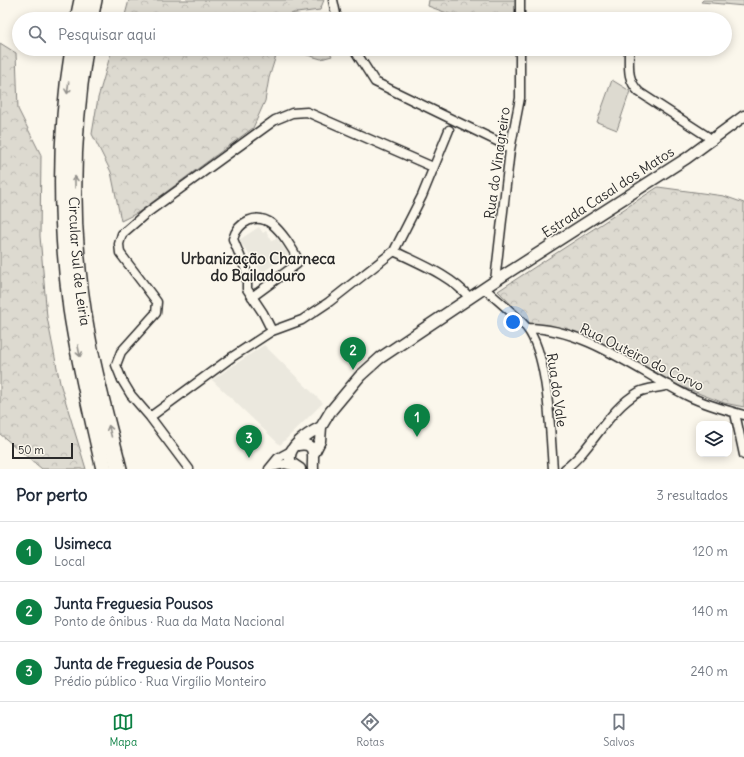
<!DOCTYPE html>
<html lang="pt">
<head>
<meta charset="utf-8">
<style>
	body { margin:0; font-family:Delius,sans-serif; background:#f6f6f7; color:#1f2937 }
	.controls { position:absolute; right:12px; bottom:12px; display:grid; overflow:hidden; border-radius:8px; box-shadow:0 2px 10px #0003 }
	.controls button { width:36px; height:36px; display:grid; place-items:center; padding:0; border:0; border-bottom:1px solid #e0e1e3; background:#fff; color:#1f2937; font:20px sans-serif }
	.scale { position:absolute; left:12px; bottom:10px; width:61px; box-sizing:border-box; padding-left:4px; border:2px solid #2b2b2b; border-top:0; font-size:11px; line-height:14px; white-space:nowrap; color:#2b2b2b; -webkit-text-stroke:3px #fbf7ec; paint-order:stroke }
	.you { position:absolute; left:513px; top:322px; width:14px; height:14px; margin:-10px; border:3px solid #fff; border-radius:50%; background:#1a73e8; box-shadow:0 0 0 6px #1a73e833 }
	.badge { display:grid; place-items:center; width:26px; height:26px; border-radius:50%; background:#0b8043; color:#fff; font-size:13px; font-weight:700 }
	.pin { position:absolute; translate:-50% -33px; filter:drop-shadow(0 1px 2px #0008) }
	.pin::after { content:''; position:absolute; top:21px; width:14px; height:12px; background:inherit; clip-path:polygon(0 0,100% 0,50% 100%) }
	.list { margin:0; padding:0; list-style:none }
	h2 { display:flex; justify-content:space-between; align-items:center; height:52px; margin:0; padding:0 16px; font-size:17px }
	h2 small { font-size:13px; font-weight:400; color:#747a83 }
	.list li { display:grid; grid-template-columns:26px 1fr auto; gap:12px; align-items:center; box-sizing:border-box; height:60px; padding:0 16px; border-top:1px solid #e0e1e3 }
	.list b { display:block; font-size:15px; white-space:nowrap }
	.list p { margin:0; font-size:13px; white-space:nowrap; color:#747a83 }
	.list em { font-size:13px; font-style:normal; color:#747a83 }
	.icon { flex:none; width:22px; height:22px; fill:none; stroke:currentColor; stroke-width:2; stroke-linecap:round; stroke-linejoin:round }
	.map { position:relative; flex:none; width:744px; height:469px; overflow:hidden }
	.search { position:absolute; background:#fff; box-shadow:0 2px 10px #0003; left:12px; right:12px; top:12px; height:44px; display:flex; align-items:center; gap:10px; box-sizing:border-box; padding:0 14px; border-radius:22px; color:#747a83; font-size:15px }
	.sheet { height:232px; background:#fff }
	nav { display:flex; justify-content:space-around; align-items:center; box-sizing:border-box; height:56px; border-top:1px solid #e0e1e3; background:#fff; font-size:11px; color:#747a83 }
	nav a { display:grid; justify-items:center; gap:2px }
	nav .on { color:#0b8043 }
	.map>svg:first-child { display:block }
</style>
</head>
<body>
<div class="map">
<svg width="744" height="469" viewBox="0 0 744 469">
	<defs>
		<pattern id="forest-crowns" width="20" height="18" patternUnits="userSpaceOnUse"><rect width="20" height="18" fill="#dddad0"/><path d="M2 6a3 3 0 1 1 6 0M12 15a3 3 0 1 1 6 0" fill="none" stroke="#bebbb3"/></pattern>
	</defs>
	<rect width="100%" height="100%" fill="#fbf7ec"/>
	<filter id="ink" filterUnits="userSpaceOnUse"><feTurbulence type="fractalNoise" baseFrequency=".025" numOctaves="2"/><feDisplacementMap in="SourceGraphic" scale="8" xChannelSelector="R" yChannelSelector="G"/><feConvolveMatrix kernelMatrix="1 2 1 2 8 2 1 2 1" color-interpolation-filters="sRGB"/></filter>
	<g filter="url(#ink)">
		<path fill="#ebe8de" d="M259,227L263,233L266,231L272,241L277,238L288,254L262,273L239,240Z
			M264,345L323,403L280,445L212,380Z"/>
		<path fill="url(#forest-crowns)" stroke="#84827e" d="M129,0H324L320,10L289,14L288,19H124Z
			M429,0H516V19H463L428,6Z
			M703,0H744V6L701,2Z
			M0,43L16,53L18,109L41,155L40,236L47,317L60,383L86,469H42L0,434Z
			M112,49H278L269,78L265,101L253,128L139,212L121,221L111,172L92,134L98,98Z
			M287,49H328L332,56L321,59Z
			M658,187L724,196L744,203V407L724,403L677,385L615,351L558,327L529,323L498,291Z"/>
		<path fill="#dddad0" stroke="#84827e" d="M612,80L630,91L617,130L597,122Z"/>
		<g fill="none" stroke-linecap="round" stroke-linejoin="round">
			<defs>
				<path id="minor" d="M333,0L337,19
					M520,19V0
					M354,49L375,82L505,145L510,150
					M629,51C629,68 627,80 639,92L713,140
					M449,130L422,196L394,251C420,264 450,275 470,298
					M495,281L510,150L520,98V49
					M484,288C498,301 515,314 527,328C549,356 550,433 553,469
					M252,297L297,264L298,260C293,249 282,232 272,224C256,212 238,222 233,239L247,273V289L263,313L272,331
					M527,328C585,328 636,370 686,395C704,404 725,410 744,415
					M735,413L744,455
					M150,417L232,357L272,331L302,320L329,302L394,251
					M271,467L285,464L293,466
					M189,469L150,417L131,395L122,380L116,365L121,352L156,313L157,302L120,253L119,244L122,234L144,215L275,120L292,113L307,112L433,167
					M269,469L278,458L291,451
					M565,469C593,448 607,410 639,392C647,388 660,388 669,385"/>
				<path id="tertiary" d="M298,445C318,442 312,457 313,469
					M314,453L320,441L321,427L330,412L360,376L380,358L495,281L687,158L744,116
					M300,469L291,463C284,448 309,433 321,427"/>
				<g id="motorway">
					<path d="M78,19L82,0"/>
					<path d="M90,19L94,0"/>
					<path d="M73,49C59,134 60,223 71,309C79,363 92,416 104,469"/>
					<path id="s1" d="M85,49C70,142 70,240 87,333C95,379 108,424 119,469"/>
				</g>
			</defs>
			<use href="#minor" stroke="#2b2b2b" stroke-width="11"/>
			<use href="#tertiary" stroke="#2b2b2b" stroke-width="13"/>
			<use href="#motorway" stroke="#2b2b2b" stroke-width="18"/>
			<use href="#minor" stroke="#fbf7ec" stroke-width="8"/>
			<use href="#tertiary" stroke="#fbf7ec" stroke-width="10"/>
			<use href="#motorway" stroke="#fbf7ec" stroke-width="15"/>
		</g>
		<defs><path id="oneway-shaft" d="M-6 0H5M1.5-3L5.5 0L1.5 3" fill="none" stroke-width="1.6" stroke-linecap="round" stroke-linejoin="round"/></defs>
		<g stroke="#93918c">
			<use href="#oneway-shaft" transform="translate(68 88) rotate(96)"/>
			<use href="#oneway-shaft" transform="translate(75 182) rotate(-90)"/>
			<use href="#oneway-shaft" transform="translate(79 351) rotate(79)"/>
			<use href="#oneway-shaft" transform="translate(110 431) rotate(-104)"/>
		</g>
	</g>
	<g text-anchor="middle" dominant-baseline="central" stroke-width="3" stroke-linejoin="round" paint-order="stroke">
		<g font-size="14" fill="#2b2b2b" stroke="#fbf7ec">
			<text transform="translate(497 163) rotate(-82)">Rua do Vinagreiro</text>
			<text transform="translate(608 192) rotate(-33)">Estrada Casal dos Matos</text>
			<text stroke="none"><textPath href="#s1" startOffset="213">Circular Sul de Leiria</textPath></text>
			<text transform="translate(642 357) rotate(26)">Rua Outeiro do Corvo</text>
			<text transform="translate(557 390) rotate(82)">Rua do Vale</text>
		</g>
		<g font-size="15" font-weight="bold" fill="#2b2b2b" stroke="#fbf7ec">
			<text x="258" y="258">Urbanização Charneca<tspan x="258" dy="17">do Bailadouro</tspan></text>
		</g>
	</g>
</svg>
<div class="controls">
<button><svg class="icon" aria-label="layers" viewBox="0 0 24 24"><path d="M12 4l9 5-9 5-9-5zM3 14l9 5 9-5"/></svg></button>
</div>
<div class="scale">50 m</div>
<div class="you"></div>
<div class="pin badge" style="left:417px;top:437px">1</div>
<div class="pin badge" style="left:353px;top:370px">2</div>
<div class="pin badge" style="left:249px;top:458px">3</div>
<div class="search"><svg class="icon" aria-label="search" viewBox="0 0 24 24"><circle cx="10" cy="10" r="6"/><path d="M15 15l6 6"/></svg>Pesquisar aqui</div>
</div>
<section class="sheet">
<h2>Por perto<small>3 resultados</small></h2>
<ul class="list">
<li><span class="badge">1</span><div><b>Usimeca</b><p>Local</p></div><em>120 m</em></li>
<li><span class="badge">2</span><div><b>Junta Freguesia Pousos</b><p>Ponto de ônibus · Rua da Mata Nacional</p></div><em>140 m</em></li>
<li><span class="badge">3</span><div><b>Junta de Freguesia de Pousos</b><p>Prédio público · Rua Virgílio Monteiro</p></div><em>240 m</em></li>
</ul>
</section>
<nav>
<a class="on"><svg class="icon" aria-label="map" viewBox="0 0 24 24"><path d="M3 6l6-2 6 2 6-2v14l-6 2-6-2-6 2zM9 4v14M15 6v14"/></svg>Mapa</a>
<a><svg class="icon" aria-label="directions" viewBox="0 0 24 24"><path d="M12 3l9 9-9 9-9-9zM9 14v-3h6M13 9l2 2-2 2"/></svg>Rotas</a>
<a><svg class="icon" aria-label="saved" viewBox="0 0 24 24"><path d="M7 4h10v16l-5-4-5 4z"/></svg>Salvos</a>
</nav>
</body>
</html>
